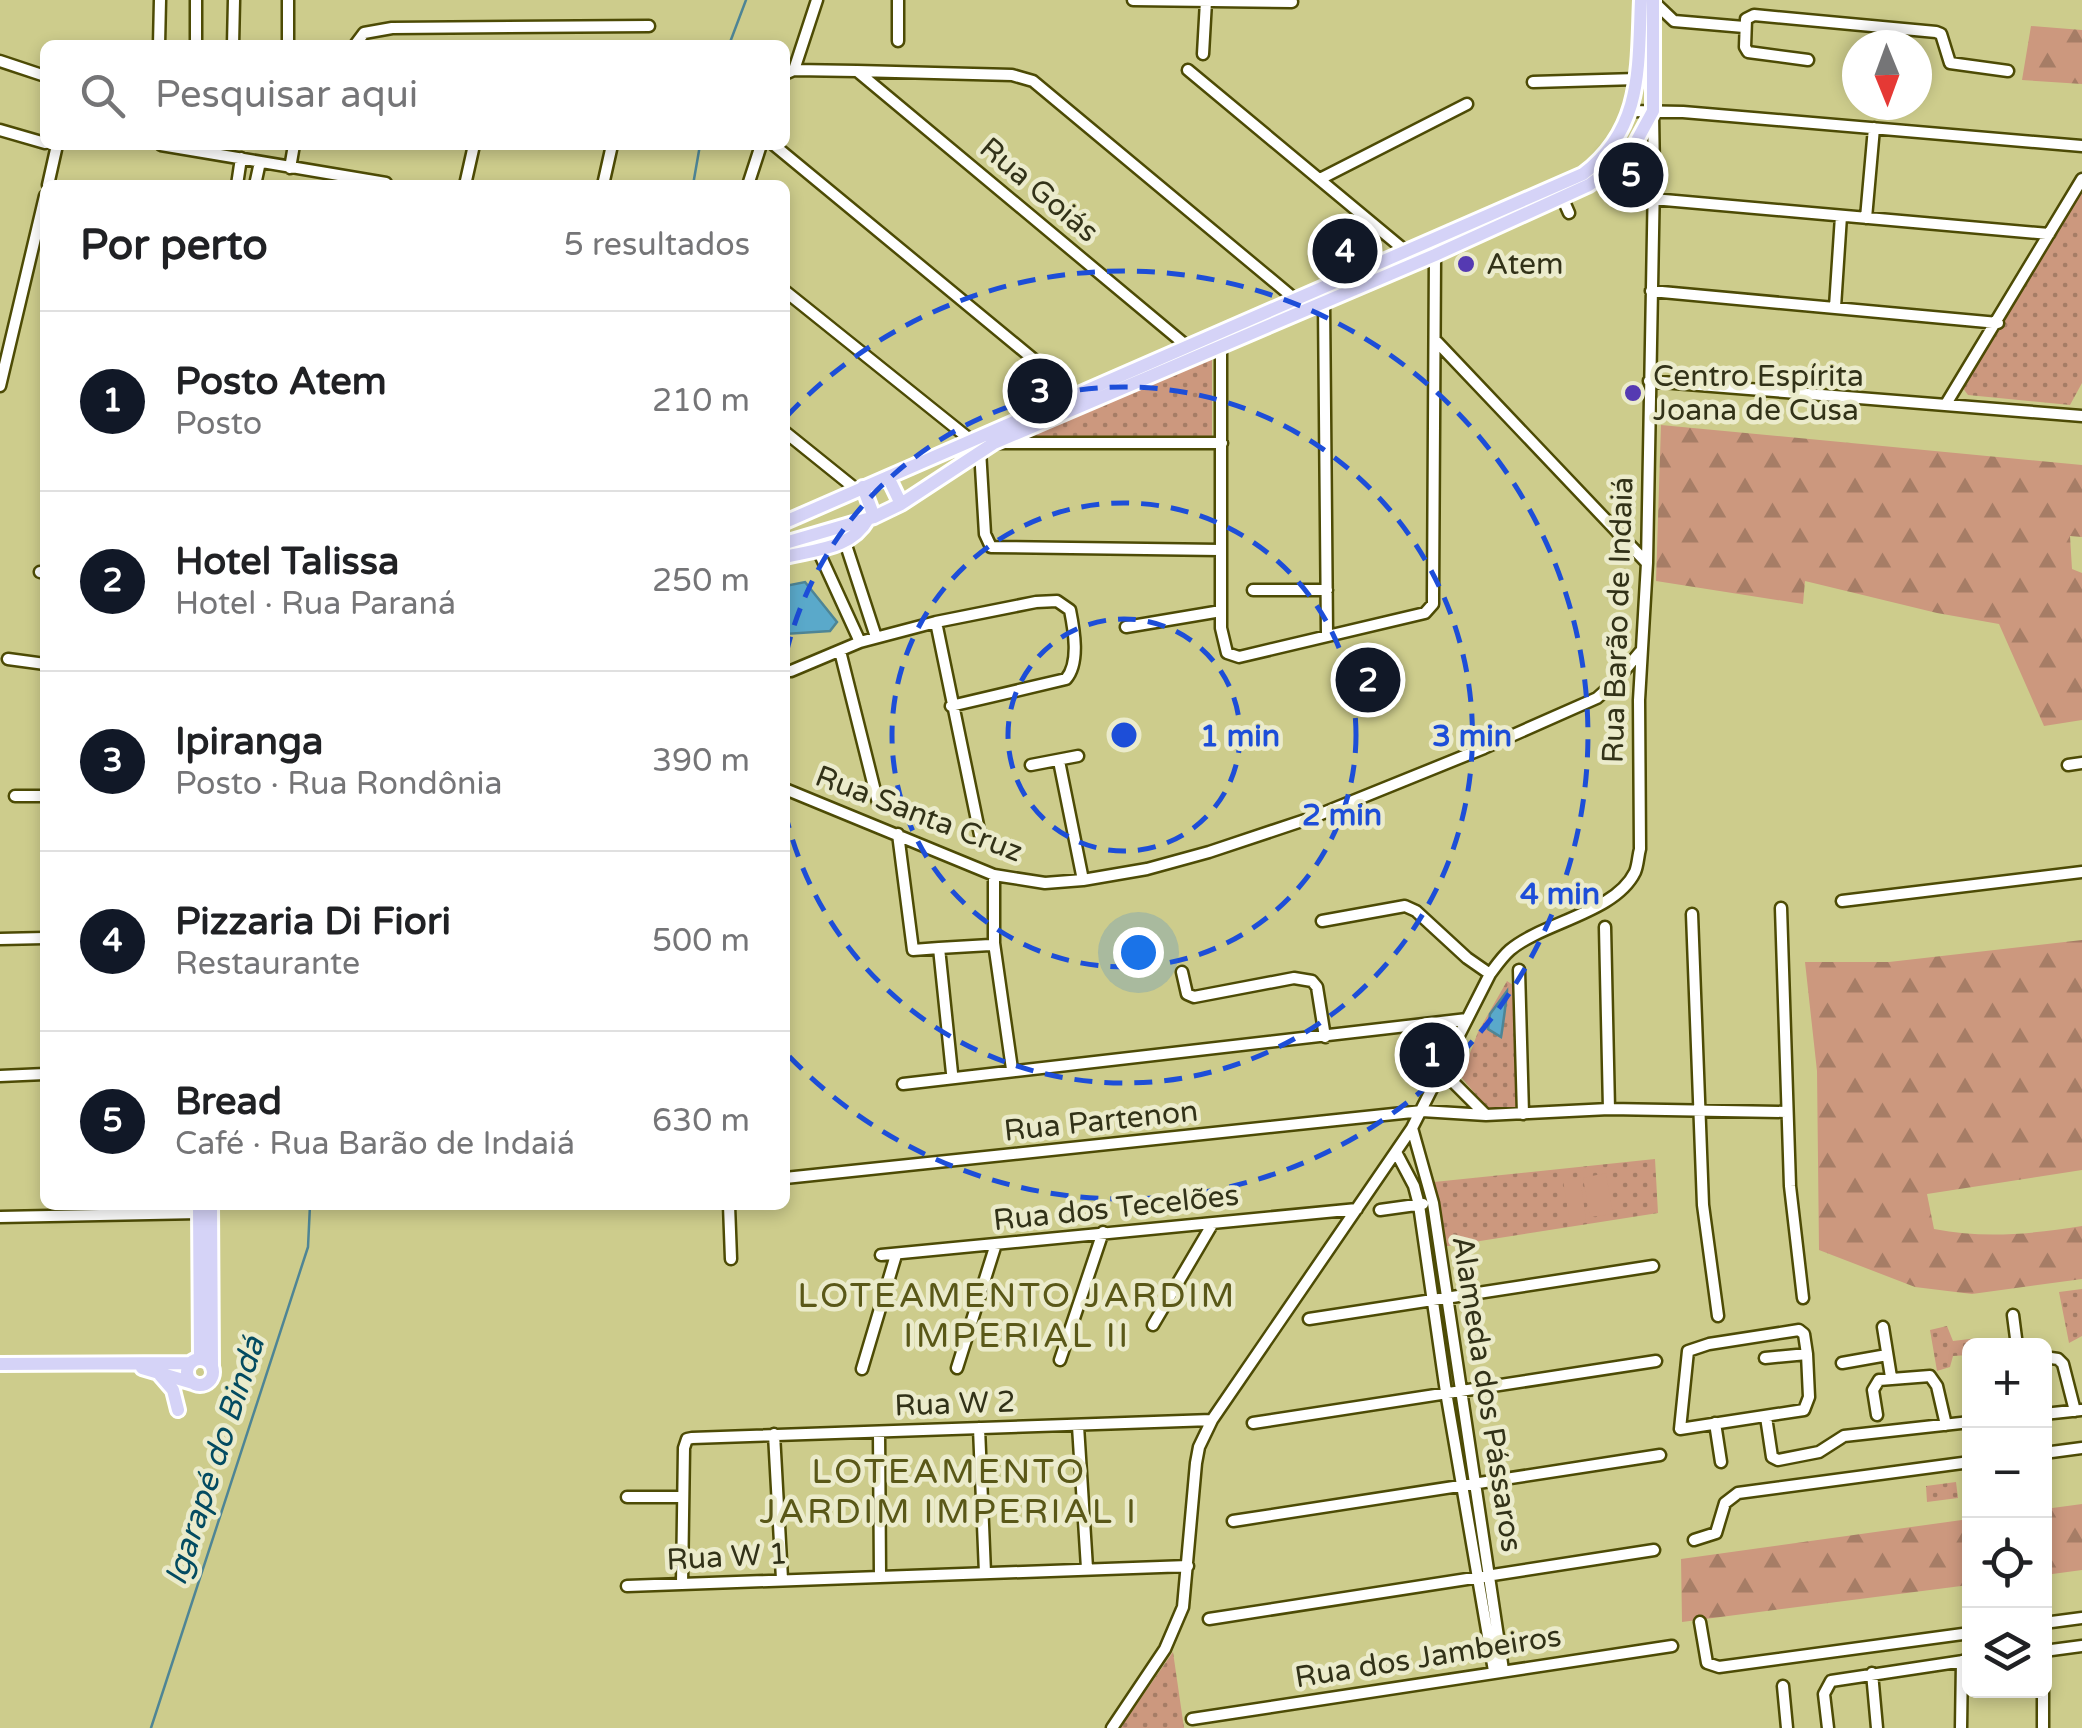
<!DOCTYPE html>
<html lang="pt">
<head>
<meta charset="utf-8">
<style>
	body { margin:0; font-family:"Varela Round",sans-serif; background:#f2f2f2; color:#202124 }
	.controls { position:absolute; right:30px; bottom:30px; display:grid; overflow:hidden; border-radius:15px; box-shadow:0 5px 15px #0003 }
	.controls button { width:90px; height:90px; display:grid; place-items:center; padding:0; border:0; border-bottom:2px solid #e0e0e0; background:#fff; color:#202124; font:50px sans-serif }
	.compass { position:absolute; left:1842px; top:30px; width:90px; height:90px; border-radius:50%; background:#fff; box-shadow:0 5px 15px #0003; rotate:179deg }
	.you { position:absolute; left:1138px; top:952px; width:35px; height:35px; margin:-25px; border:8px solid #fff; border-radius:50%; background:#1a73e8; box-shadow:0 0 0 15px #1a73e833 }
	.badge { display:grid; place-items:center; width:65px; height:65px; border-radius:50%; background:#111827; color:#fff; font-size:32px; font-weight:700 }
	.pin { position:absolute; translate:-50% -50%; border:5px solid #fff; box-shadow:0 2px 10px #0006 }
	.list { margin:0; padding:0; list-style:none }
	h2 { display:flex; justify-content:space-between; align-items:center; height:130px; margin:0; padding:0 40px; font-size:42px }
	h2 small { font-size:32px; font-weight:400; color:#757577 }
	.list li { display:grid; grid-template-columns:65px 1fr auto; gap:30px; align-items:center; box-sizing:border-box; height:180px; padding:0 40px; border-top:2px solid #e0e0e0 }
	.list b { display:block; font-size:38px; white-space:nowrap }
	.list p { margin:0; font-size:32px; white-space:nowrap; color:#757577 }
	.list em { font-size:32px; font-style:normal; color:#757577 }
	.icon { flex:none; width:55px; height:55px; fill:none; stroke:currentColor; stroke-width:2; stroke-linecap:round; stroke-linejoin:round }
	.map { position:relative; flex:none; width:2082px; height:1728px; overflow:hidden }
	.search { position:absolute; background:#fff; box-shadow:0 5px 15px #0003; left:40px; top:40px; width:750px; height:110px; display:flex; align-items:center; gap:25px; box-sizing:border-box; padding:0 35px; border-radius:15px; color:#757577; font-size:38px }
	.panel { position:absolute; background:#fff; box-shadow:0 5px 15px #0003; left:40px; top:180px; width:750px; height:1030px; border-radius:15px }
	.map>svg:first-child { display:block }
</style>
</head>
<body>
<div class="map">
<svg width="2082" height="1728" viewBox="0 0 2082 1728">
	<defs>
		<pattern id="forest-firs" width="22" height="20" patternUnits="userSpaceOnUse" patternTransform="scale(2.5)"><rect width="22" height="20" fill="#cc987e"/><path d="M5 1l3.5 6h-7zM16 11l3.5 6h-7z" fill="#a67d66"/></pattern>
		<pattern id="park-dots" width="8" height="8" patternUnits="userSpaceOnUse" patternTransform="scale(2.5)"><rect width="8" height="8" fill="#cc987e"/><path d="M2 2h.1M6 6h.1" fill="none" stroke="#a67d66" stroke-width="1.8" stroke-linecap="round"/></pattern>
	</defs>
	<rect width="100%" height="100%" fill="#cdcc8c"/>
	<path fill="url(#forest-firs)" d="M2031,26L2082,30V84L2022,80Z
		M1661,425L2082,465V537L2070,536L2072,569L2082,573V720L2044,726L1999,624L1937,613L1805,581L1803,604L1656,581Z
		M2082,940V1170L1927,1194L1934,1229C1985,1239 2031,1234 2082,1226V1279L1972,1294L1915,1287L1819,1250L1817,1071L1805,962H1889Z
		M2082,1504V1570L2045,1575V1509Z
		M1969,1519V1585L1682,1622L1681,1559Z"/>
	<path fill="url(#park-dots)" d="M2082,176V383L2070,405L1968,395L1962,387Z
		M1212,352V438L999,442Z
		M1507,981L1513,985L1516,1109L1490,1111L1461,1077L1478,1032Z
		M1655,1159L1658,1213L1442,1247L1434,1182Z
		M2082,1289V1336L2069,1343L2059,1292Z
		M1947,1326L1953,1341L1978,1338V1345L1970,1346L1969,1355L1953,1356L1950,1367L1937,1371L1930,1330Z
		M1956,1482L1958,1498L1927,1502L1926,1486Z
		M1173,1652L1184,1728H1121L1125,1721Z"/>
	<path fill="#cc987e" d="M1606,1173L1613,1214L1590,1217L1583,1178Z
		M1580,1177L1586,1220L1570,1222L1563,1180Z"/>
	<path fill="#5aa9ca" stroke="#4e8595" stroke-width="2.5" d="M805,582L837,622L830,631L785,634V586Z
		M1507,991C1507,996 1502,1032 1501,1037L1488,1029L1490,1014Z"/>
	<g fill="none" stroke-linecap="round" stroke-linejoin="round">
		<path stroke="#4e8595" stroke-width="2.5" d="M729,45L746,0
			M693,185L700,145
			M151,1728L308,1247L310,1205"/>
		<defs>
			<path id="minor" d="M1133,0L1292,2
				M1653,1L1674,21L1744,27
				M898,41V0
				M159,45L160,0
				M196,45V0
				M233,45L234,0
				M288,45V0
				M355,45L364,33L392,28L649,26
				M1203,54L1206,1
				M1808,60L1748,52L1745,47L1746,19L1754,15L1936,32L1941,34L1950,63L2008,71
				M0,61L45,76
				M794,70L817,0
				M1188,70L1408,253
				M857,71L1012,75L1033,81L1296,300
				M785,74L794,70L857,71L1188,347
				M1533,82L1637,79
				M1630,111L1683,112L2082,146
				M0,130L45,143
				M1635,144L1648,178
				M161,145L386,183
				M774,145L1078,396
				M290,168L294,145
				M1320,179L1467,104
				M48,185L57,145
				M237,185L241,158
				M255,185L260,162
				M465,185L474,145
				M603,185L612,145
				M748,185L761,145
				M1562,197L1569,213
				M1653,199L2049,234
				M1866,218L1874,128
				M785,291L972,441
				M1651,291L1998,323
				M1324,302L1327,634
				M1835,307L1841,216
				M1437,342L1646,562
				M1221,346V628L1227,653L1239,657L1425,613L1433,604V596L1435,255
				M1649,381L2082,416
				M0,386L45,196
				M1946,404L2082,179
				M785,432L857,490
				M998,443H1222
				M980,450L985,534L991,547L1220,550
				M845,542L876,637
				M817,548L860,642
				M40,572L45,573
				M1253,590H1327
				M936,622L980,835
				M1126,627L1221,611
				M840,651L878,803
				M8,659L45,664
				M791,671L860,642L936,622L1036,602L1057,601L1070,610C1074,630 1080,663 1066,679L951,706
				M1059,761L1083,880
				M1031,765L1078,756
				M2068,765L2082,763
				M785,789L994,875L1045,883L1083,880L1147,869L1209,852L1311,818L1484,748L1597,698L1615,682L1640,652
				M15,796H45
				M898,834L913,950L939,948L952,1073
				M994,875V943L1012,1069
				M1842,901L2082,872
				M1781,908L1790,1186L1803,1298
				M1692,914L1703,1205L1718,1316
				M1322,921L1405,906L1416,911L1467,958L1490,974
				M1605,927L1609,1109
				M0,939L45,938
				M939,948L990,945
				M1519,970L1523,1114
				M1182,972L1187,994L1194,997L1294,978L1312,981L1317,987L1325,1037
				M1442,1071L1486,1115
				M0,1076L45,1074
				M903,1084L1467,1019
				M1412,1128L1433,1203L1503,1670
				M1396,1152L1414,1186L1419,1205L1446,1392L1494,1671
				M785,1178L1422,1111L1486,1115L1609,1109L1786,1112
				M729,1205L731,1259
				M1380,1210L1423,1204
				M0,1217L199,1213
				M881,1255L1357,1209
				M2013,1315L2017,1346
				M1309,1319L1653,1266
				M1153,1325L1213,1223
				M1883,1327L1891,1377
				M2044,1357L2058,1359L2063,1364L2075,1411
				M1765,1358L1807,1354L1809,1397L1804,1410L1680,1429L1688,1351L1709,1344L1799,1330L1804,1334L1807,1354
				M1060,1360L1103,1232
				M1842,1363L1887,1355
				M957,1368L996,1244
				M862,1369L896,1255
				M2044,1414L2081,1410
				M1877,1415L1873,1390L1879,1380L1930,1376L1937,1386L1946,1425
				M1766,1417L1772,1457L1778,1460L1819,1452L1844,1436L1970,1422
				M1253,1423L1656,1361
				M1715,1423L1721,1462
				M1078,1426L1087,1568
				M979,1428L985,1573
				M879,1432L880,1576
				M774,1434L782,1579
				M2044,1453L2082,1448
				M627,1497H683
				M1233,1521L1660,1455
				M1694,1540L1716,1533L1725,1503L1738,1493L1970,1462
				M682,1584L684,1448L687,1439L692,1438L1212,1420
				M627,1586L1188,1566
				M1209,1619L1654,1550
				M1700,1622L1707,1663L1719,1667L1970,1633
				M2044,1623L2082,1618
				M2044,1651L2082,1646
				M1872,1673L1877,1728
				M1783,1686L1787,1728
				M1192,1719L1672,1646
				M1112,1728L1165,1649L1183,1607L1196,1463L1199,1447L1212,1420L1412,1128L1490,974C1496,966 1502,957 1510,950C1543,922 1615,913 1635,872C1638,865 1638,856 1640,849L1639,700L1647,563L1654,178L1653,112
				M1828,1728L1824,1694L1831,1681L1970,1660
				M1961,1728L1962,1661
				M2043,1728V1690"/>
			<path id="major" d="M1601,181L1622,173L1646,172
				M888,477L901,504
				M863,487L874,517
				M785,522L1583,174C1643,129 1638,68 1641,0
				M785,543L874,517L901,504L994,443L1435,255L1589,185L1615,166L1635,144L1653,111V0
				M785,557C817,549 851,549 868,519
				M199,1205L200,1359
				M211,1205L212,1368
				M187 1372a13 13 0 1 1 26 0a13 13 0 1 1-26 0Z
				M0,1364L191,1363
				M142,1368L193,1383
				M160,1375L173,1390L178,1410"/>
		</defs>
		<use href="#minor" stroke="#4d4b05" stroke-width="15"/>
		<use href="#major" stroke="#fff" stroke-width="18"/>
		<use href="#minor" stroke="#fff" stroke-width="10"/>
		<use href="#major" stroke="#d5d3f7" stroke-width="12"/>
	</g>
	<g fill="none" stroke="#1d4ed8" stroke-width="5" stroke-dasharray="18 12">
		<circle cx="1124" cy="735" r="116"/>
		<circle cx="1124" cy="735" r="232"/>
		<path d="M786 654A348 348 0 1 1 786 816"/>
		<path d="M787 416A464 464 0 1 1 787 1054"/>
	</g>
	<g fill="#553ab2" stroke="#ebebcb" stroke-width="4">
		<circle cx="1466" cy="264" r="10"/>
		<circle cx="1633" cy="393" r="10"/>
	</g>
	<g text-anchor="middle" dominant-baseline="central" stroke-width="9" stroke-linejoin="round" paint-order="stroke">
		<g font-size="30" fill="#323218" stroke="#ebebcb">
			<text transform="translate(1039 190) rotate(40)">Rua Goiás</text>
			<text transform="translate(1618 620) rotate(-88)">Rua Barão de Indaiá</text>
			<text transform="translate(919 814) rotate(21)">Rua Santa Cruz</text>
			<text transform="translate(1101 1121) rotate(-6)">Rua Partenon</text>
			<text transform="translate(1116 1208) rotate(-6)">Rua dos Tecelões</text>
			<text transform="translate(1487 1394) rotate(81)">Alameda dos Pássaros</text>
			<text transform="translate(955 1404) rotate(-2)">Rua W 2</text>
			<text transform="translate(727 1557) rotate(-3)">Rua W 1</text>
			<text transform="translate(1428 1657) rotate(-9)">Rua dos Jambeiros</text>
		</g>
		<g font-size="30" fill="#323218" stroke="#ebebcb" text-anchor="start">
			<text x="1486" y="264">Atem</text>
			<text x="1653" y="376">Centro Espírita<tspan x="1653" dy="34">Joana de Cusa</tspan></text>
		</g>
		<g font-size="32" font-style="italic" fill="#034b61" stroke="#ebebcb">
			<text transform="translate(215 1461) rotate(-72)">Igarapé do Bindá</text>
		</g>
		<g font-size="35" letter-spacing="2.5" fill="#5a5818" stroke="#ebebcb">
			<text x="1017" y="1296">LOTEAMENTO JARDIM<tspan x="1017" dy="40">IMPERIAL II</tspan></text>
			<text x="949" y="1472">LOTEAMENTO<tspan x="949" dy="40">JARDIM IMPERIAL I</tspan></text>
		</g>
	</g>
	<circle cx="1124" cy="735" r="15" fill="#1d4ed8" stroke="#ebebcb" stroke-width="5"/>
	<g font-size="30" text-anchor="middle" font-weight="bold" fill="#1d4ed8" stroke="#ebebcb" stroke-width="9" stroke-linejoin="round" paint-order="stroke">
		<text x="1240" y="746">1 min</text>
		<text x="1472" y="746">3 min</text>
		<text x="1342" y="825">2 min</text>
		<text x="1560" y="904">4 min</text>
	</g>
</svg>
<div class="controls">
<button>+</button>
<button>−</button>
<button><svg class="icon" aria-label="locate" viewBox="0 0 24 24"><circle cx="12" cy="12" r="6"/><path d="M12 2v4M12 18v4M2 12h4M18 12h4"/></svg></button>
<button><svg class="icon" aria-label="layers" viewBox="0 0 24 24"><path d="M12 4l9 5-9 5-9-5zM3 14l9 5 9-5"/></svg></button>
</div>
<svg class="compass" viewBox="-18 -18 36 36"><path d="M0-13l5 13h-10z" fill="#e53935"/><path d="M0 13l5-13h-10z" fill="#757577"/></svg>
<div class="you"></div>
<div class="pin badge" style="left:1432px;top:1055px">1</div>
<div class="pin badge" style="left:1368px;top:680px">2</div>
<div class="pin badge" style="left:1040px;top:391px">3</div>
<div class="pin badge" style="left:1345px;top:251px">4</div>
<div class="pin badge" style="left:1631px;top:175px">5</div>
<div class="search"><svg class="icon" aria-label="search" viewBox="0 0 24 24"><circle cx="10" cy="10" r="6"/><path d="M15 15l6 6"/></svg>Pesquisar aqui</div>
<section class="panel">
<h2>Por perto<small>5 resultados</small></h2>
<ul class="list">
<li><span class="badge">1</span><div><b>Posto Atem</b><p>Posto</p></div><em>210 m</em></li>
<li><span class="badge">2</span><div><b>Hotel Talissa</b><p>Hotel · Rua Paraná</p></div><em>250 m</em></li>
<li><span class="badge">3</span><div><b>Ipiranga</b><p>Posto · Rua Rondônia</p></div><em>390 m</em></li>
<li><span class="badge">4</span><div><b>Pizzaria Di Fiori</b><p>Restaurante</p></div><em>500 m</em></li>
<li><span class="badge">5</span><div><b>Bread</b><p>Café · Rua Barão de Indaiá</p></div><em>630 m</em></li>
</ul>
</section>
</div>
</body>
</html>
